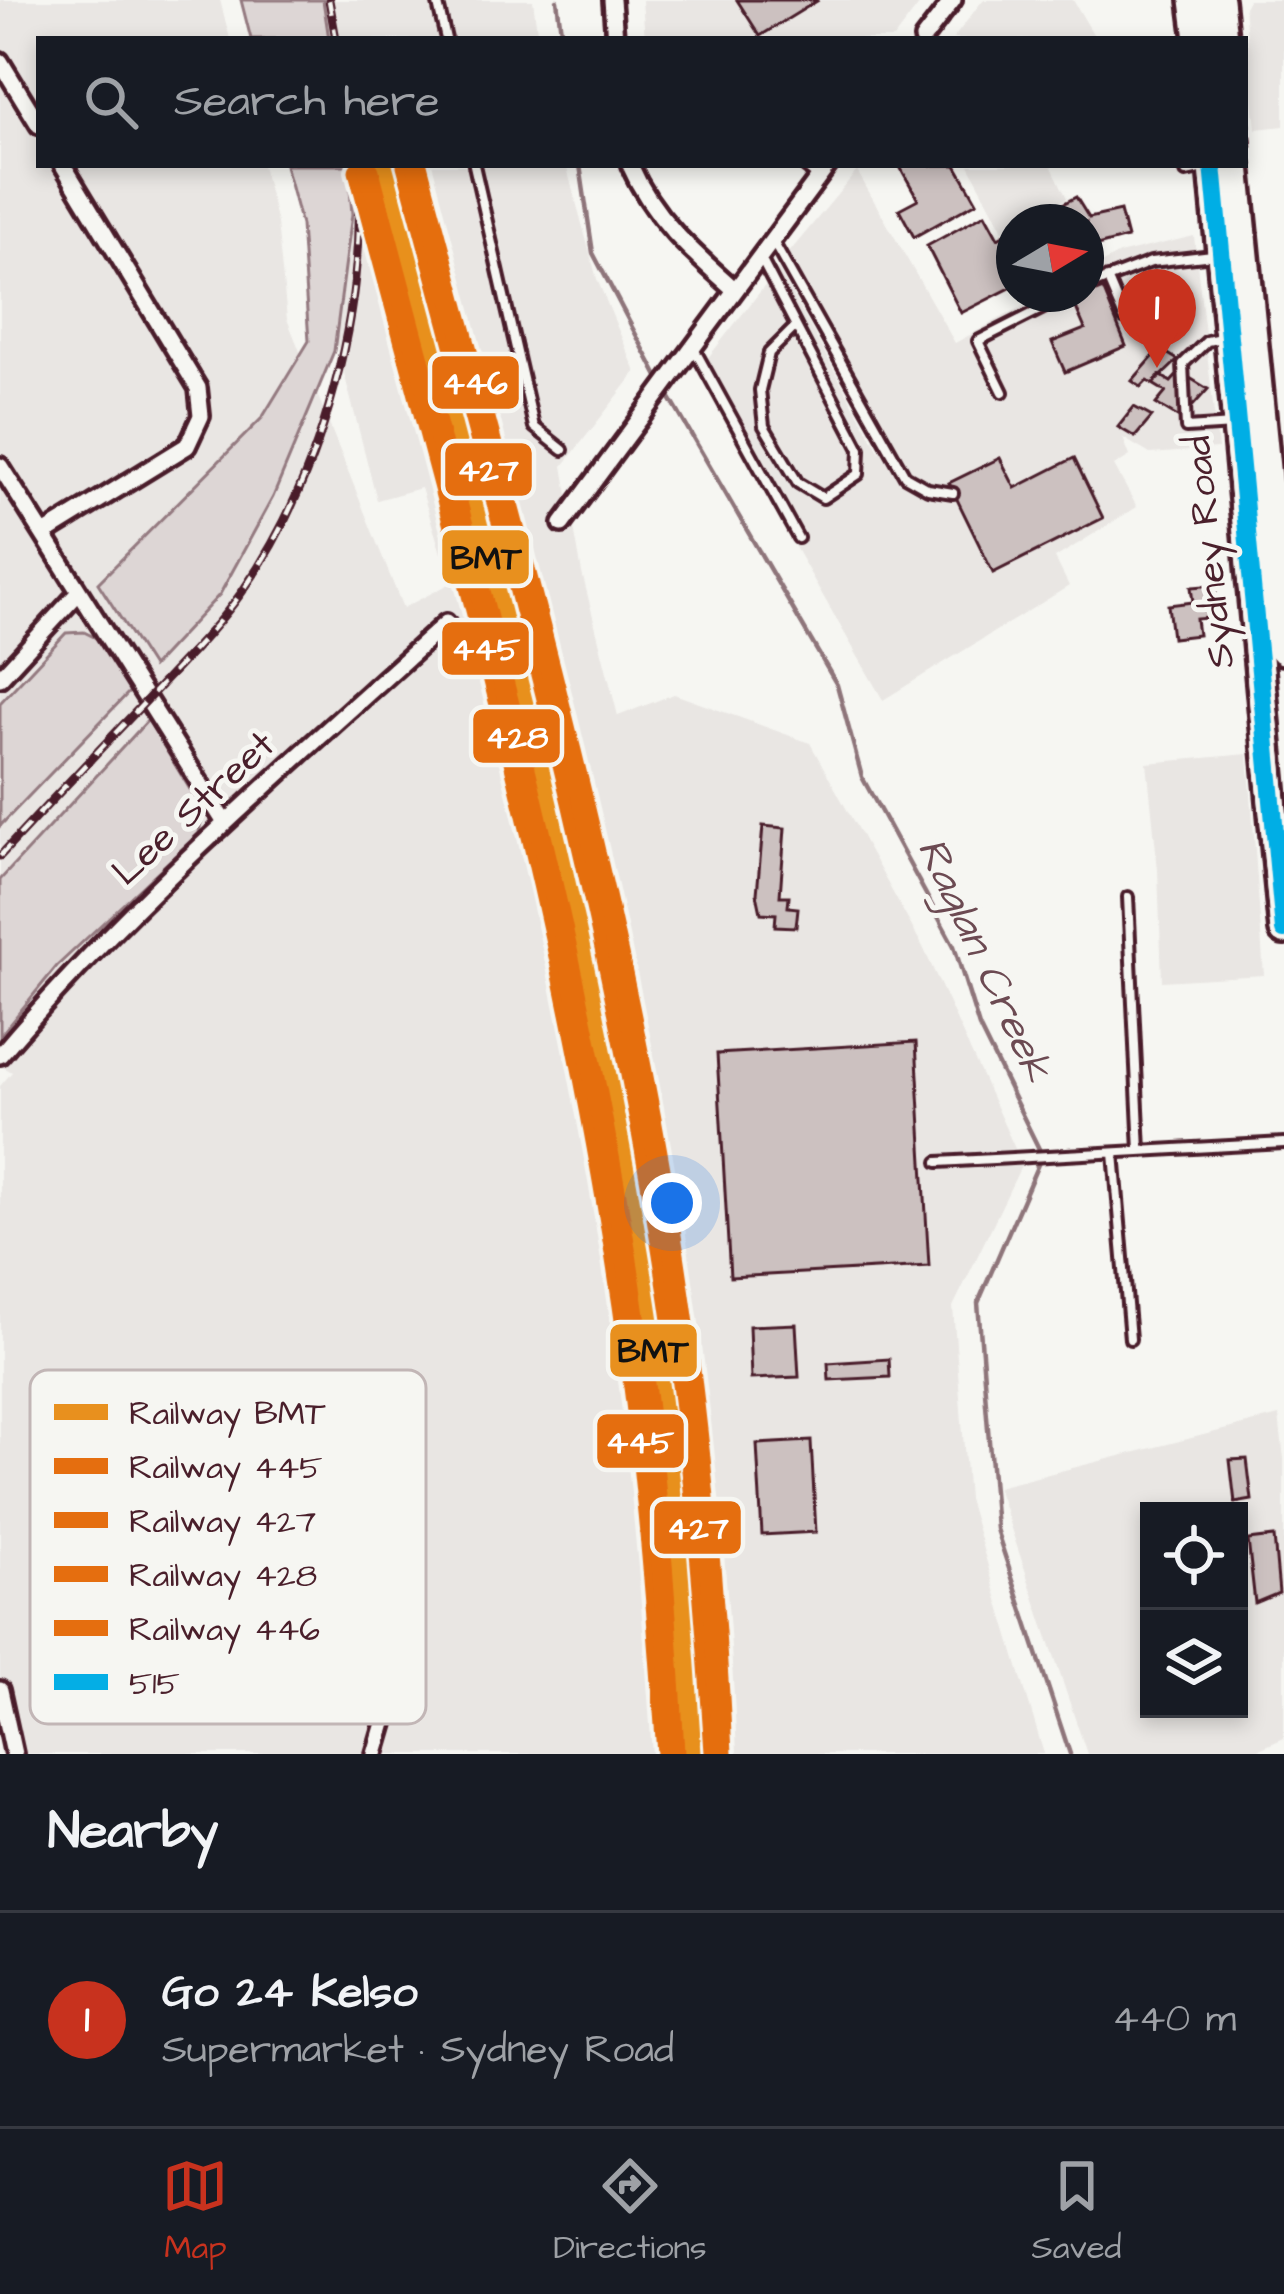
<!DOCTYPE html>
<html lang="en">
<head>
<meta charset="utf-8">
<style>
	body { margin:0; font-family:"Architects Daughter",sans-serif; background:#242831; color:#f1f3f6 }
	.controls { position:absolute; right:36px; bottom:36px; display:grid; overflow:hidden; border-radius:0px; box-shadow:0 6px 18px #0003 }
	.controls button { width:108px; height:108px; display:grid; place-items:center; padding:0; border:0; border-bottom:3px solid #363941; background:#171b24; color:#f1f3f6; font:60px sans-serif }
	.compass { position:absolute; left:996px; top:204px; width:108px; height:108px; border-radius:50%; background:#171b24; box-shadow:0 6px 18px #0003; rotate:80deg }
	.you { position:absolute; left:672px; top:1203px; width:42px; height:42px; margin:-30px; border:9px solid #fff; border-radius:50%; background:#1a73e8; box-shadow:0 0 0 18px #1a73e833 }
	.badge { display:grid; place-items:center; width:78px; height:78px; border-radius:50%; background:#c8321e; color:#fff; font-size:39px; font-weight:700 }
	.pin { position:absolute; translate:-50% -99px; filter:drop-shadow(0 3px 6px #0008) }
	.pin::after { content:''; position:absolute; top:63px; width:42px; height:36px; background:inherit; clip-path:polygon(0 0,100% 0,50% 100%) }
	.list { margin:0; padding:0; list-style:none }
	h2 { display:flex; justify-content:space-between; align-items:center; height:156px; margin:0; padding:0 48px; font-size:51px }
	h2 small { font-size:39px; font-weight:400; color:#9ea1a6 }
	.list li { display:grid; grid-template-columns:78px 1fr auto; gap:36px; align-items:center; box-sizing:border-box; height:216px; padding:0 48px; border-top:3px solid #363941 }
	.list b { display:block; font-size:45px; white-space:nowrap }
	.list p { margin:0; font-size:39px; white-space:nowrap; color:#9ea1a6 }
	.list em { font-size:39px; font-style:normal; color:#9ea1a6 }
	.icon { flex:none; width:66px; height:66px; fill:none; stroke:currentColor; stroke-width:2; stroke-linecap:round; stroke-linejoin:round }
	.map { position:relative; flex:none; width:1284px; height:1754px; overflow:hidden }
	.search { position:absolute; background:#171b24; box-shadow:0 6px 18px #0003; left:36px; right:36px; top:36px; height:132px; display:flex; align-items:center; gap:30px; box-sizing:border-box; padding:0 42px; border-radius:0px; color:#9ea1a6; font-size:45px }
	.sheet { height:372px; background:#171b24 }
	nav { display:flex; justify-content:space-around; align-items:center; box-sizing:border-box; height:168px; border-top:3px solid #363941; background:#171b24; font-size:33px; color:#9ea1a6 }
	nav a { display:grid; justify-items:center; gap:6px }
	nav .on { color:#c8321e }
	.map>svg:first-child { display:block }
</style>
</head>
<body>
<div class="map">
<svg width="1284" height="1754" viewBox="0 0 1284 1754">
	<rect width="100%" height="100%" fill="#f6f6f2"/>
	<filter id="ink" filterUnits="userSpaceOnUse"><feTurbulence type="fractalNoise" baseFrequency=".00833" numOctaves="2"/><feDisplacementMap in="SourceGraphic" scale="24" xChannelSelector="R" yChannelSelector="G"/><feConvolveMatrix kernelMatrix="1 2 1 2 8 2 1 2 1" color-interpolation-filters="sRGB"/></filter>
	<g filter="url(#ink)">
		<path fill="#e9e6e3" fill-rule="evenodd" d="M0,0H220L230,39H39V165H262L277,223L287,319L403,608L457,580L451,558L441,553L421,488L377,500L290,165H566L597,279L636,372L563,466L582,573L618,716L674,694L810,743L923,947L1022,1164L953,1307L968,1499L1044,1754H0V1086L12,1072L0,1065Z
			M247,0H533L538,39H257Z
			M642,0H923L893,39H645Z
			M983,0H1073L1096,39H953Z
			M1248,0H1284V126L1256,129L1244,7Z
			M969,165H1051L1067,198L1003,230Z
			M857,171L955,343L1045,294H1086V272L1119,254L1194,236L1218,449L1150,454L1123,438L1130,456L1114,466L1137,507L1055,558L1069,586L883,700L792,542L804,535L707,359L778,269L880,452L893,447L787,255Z
			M1248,754L1264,975L1162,981L1158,870L1147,763Z
			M1279,1416L1284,1459V1738L1248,1754H1087L997,1487ZM1149,1511H1239V1709H1149Z"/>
		<path fill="#ddd6d5" stroke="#947a80" stroke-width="3" d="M241,0H323L329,39H251Z
			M285,165H348L352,214L334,351L273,497L220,594L152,667L98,583L262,418L309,341L301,225Z
			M84,632L98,639L131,690L0,826V703L66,633Z
			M148,720L203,811L199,833L57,966L0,1036V880Z"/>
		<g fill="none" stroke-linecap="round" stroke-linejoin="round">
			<path stroke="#8e747a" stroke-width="4.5" d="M557,0L562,39
				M580,165L593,253L663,386L837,685L862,777L954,946L979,1027L1042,1155L978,1303L996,1529L1070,1754"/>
		</g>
		<path fill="#ccc1c0" stroke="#4a1f2b" stroke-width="3" d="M737,0H816L817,1L760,36Z
			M899,165H956L977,202L914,237L899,209L918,199Z
			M1076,197L1089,218L1120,211L1127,238L1086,249V222H1028Z
			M985,214L998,238L1014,229V286L961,313L927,246Z
			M1103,289L1126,346L1065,372L1052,342L1085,329L1073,301Z
			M1160,349L1178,360L1153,384L1147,381L1141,387L1132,381Z
			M1180,372L1208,389L1181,419L1156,404L1166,392L1153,384L1160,375L1171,382Z
			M1134,407L1152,417L1135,437L1118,427Z
			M1000,458L1015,488L1074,458L1103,518L993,573L949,483Z
			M1215,585L1218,617L1196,619L1198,635L1172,638L1168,605L1193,602L1191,587Z
			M763,826L785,828L780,896H789L788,907L798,908L796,927L775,926L776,914L761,913L757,894Z
			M916,1042L929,1266L730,1277L717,1054Z
			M796,1324L799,1377L751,1379L749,1326Z
			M889,1359L890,1377L829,1380L828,1363Z
			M811,1441L816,1532L762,1535L757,1444Z
			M1247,1459L1252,1500L1235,1503L1230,1460Z
			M1274,1537L1279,1593L1255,1603L1248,1540Z"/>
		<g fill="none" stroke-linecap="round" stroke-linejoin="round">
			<defs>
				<path id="service" d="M437,0L446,39
					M474,165L534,427L563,450
					M803,165L817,176
					M1186,172L1205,168
					M772,240L905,476L928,489L953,493
					M760,257L860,449L859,474L823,498L798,483L764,426L760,390L769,353L794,328
					M1107,278L1124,318
					M1086,287L1151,262L1213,255
					M1225,337L1207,341L1183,364L1186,428L1234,425
					M693,347L798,538
					M1003,392L978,341L1071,294
					M1128,897L1140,1151
					M1114,1153L1130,1339
					M938,1162L1284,1143"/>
				<path id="minor" d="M612,0L615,39
					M923,39L953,0
					M0,61L39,125
					M630,165C653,218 692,252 734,289
					M0,466L225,823
					M562,524L828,165
					M44,534L187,446L201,416L198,388L63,165
					M0,678L79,592
					M0,1055C134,897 293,762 446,623
					M0,1690L14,1754
					M375,1754L389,1706L383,1382"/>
				<path id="trunk" d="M1194,0L1199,39
					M1219,0L1223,39
					M1213,165L1284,930
					M1236,165L1284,650"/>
			</defs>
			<use href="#service" stroke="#4a1f2b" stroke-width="16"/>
			<use href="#minor" stroke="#4a1f2b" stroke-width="24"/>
			<use href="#trunk" stroke="#4a1f2b" stroke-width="36"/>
			<path stroke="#4a1f2b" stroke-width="3" stroke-dasharray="12 9" stroke-linecap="butt" d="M1245,73L1252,149"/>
			<use href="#service" stroke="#f6f6f2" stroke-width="8"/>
			<use href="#minor" stroke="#f6f6f2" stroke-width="15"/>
			<use href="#trunk" stroke="#f6f6f2" stroke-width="27"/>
			<defs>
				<path id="rail" d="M329,0L336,39
					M0,856C48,804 96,753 145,702C178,666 214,631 242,592C323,477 369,304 356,165"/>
			</defs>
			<use href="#rail" stroke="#4a1f2b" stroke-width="9"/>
			<use href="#rail" stroke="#f6f6f2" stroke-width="4.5" stroke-dasharray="14" stroke-linecap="butt"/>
			<defs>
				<path id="bus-1" d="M1213,165L1284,930"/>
			</defs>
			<use href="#bus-1" stroke="#f6f6f2" stroke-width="27"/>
			<use href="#bus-1" stroke="#04aee5" stroke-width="18"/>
			<defs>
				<path id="rail-1" d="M382,165C486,556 595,947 653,1348C673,1483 682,1618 691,1754"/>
				<path id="rail-2" d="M359,171C463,562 577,955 630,1356C648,1489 658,1621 667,1754"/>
				<path id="rail-3" d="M407,165C511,555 621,946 677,1347C696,1482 706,1617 715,1752"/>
				<path id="rail-4" d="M369,171C463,528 565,884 625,1248C652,1416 666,1585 674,1754"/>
				<path id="rail-5" d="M417,165C512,523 616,882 673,1248C699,1416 714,1584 722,1753"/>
			</defs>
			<use href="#rail-1" stroke="#f6f6f2" stroke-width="30"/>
			<use href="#rail-2" stroke="#f6f6f2" stroke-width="30"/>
			<use href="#rail-3" stroke="#f6f6f2" stroke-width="30"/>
			<use href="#rail-4" stroke="#f6f6f2" stroke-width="30"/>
			<use href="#rail-5" stroke="#f6f6f2" stroke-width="30"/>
			<use href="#rail-1" stroke="#e8901e" stroke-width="21"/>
			<use href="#rail-2" stroke="#e56e0f" stroke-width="21"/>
			<use href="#rail-3" stroke="#e56e0f" stroke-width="21"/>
			<use href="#rail-4" stroke="#e56e0f" stroke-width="21"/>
			<use href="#rail-5" stroke="#e56e0f" stroke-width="21"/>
		</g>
	</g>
	<g text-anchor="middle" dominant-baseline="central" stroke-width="10" stroke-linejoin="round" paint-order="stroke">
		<g font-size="39" fill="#4a1f2b" stroke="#f6f6f2">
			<text transform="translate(1210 552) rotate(-96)">Sydney Road</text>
			<text transform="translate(194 809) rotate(-43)">Lee Street</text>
		</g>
		<g font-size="42" font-style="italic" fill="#6c4a52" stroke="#f6f6f2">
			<text transform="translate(984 960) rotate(65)">Raglan Creek</text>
		</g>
	</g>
	<rect x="30" y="1370" width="396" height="354" rx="18" fill="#f6f6f2" stroke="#c2b6b6" stroke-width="3"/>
	<rect x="54" y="1404" width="54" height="16" fill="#e8901e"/>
	<rect x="54" y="1458" width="54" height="16" fill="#e56e0f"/>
	<rect x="54" y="1512" width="54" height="16" fill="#e56e0f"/>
	<rect x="54" y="1566" width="54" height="16" fill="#e56e0f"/>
	<rect x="54" y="1620" width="54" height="16" fill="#e56e0f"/>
	<rect x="54" y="1674" width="54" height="16" fill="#04aee5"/>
	<g font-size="33" fill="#4a1f2b">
		<text x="129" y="1424">Railway BMT</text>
		<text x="129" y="1478">Railway 445</text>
		<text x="129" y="1532">Railway 427</text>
		<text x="129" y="1586">Railway 428</text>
		<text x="129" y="1640">Railway 446</text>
		<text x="129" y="1694">515</text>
	</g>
	<g stroke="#f6f6f2" stroke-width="4.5">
		<rect x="430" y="354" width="91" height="57" rx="12" fill="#e56e0f"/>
		<rect x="443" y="441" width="91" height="57" rx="12" fill="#e56e0f"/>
		<rect x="440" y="528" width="91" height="58" rx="12" fill="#e8901e"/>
		<rect x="440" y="620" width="91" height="57" rx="12" fill="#e56e0f"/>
		<rect x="471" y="707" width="91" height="58" rx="12" fill="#e56e0f"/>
		<rect x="608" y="1322" width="91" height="57" rx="12" fill="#e8901e"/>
		<rect x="595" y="1412" width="91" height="58" rx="12" fill="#e56e0f"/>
		<rect x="652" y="1499" width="91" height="57" rx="12" fill="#e56e0f"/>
	</g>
	<g font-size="33" text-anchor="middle" font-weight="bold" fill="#fff">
		<text x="475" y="394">446</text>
		<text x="488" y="481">427</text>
		<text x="486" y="660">445</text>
		<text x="517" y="748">428</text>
		<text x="640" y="1453">445</text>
		<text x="698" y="1539">427</text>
	</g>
	<g font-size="33" text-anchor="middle" font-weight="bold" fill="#111">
		<text x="486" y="569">BMT</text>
		<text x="653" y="1362">BMT</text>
	</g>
</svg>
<div class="controls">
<button><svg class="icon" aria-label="locate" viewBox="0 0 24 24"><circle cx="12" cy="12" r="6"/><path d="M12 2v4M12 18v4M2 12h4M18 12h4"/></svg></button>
<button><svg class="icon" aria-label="layers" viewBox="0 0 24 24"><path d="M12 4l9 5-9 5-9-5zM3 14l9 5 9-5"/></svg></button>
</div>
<svg class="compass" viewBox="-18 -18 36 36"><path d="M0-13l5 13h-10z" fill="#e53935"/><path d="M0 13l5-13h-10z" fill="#9ea1a6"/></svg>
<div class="you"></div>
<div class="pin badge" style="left:1157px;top:368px">1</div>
<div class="search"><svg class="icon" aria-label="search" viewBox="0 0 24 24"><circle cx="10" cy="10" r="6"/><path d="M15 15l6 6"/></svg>Search here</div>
</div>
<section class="sheet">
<h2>Nearby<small></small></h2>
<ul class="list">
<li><span class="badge">1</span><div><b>Go 24 Kelso</b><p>Supermarket · Sydney Road</p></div><em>440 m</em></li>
</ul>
</section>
<nav>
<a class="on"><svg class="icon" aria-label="map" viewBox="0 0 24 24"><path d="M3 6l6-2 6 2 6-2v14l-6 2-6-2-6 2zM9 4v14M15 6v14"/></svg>Map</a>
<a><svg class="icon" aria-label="directions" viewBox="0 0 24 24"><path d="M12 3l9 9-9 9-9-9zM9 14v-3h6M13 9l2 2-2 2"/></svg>Directions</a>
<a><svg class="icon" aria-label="saved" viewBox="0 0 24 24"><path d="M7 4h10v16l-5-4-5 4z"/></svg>Saved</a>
</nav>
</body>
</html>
